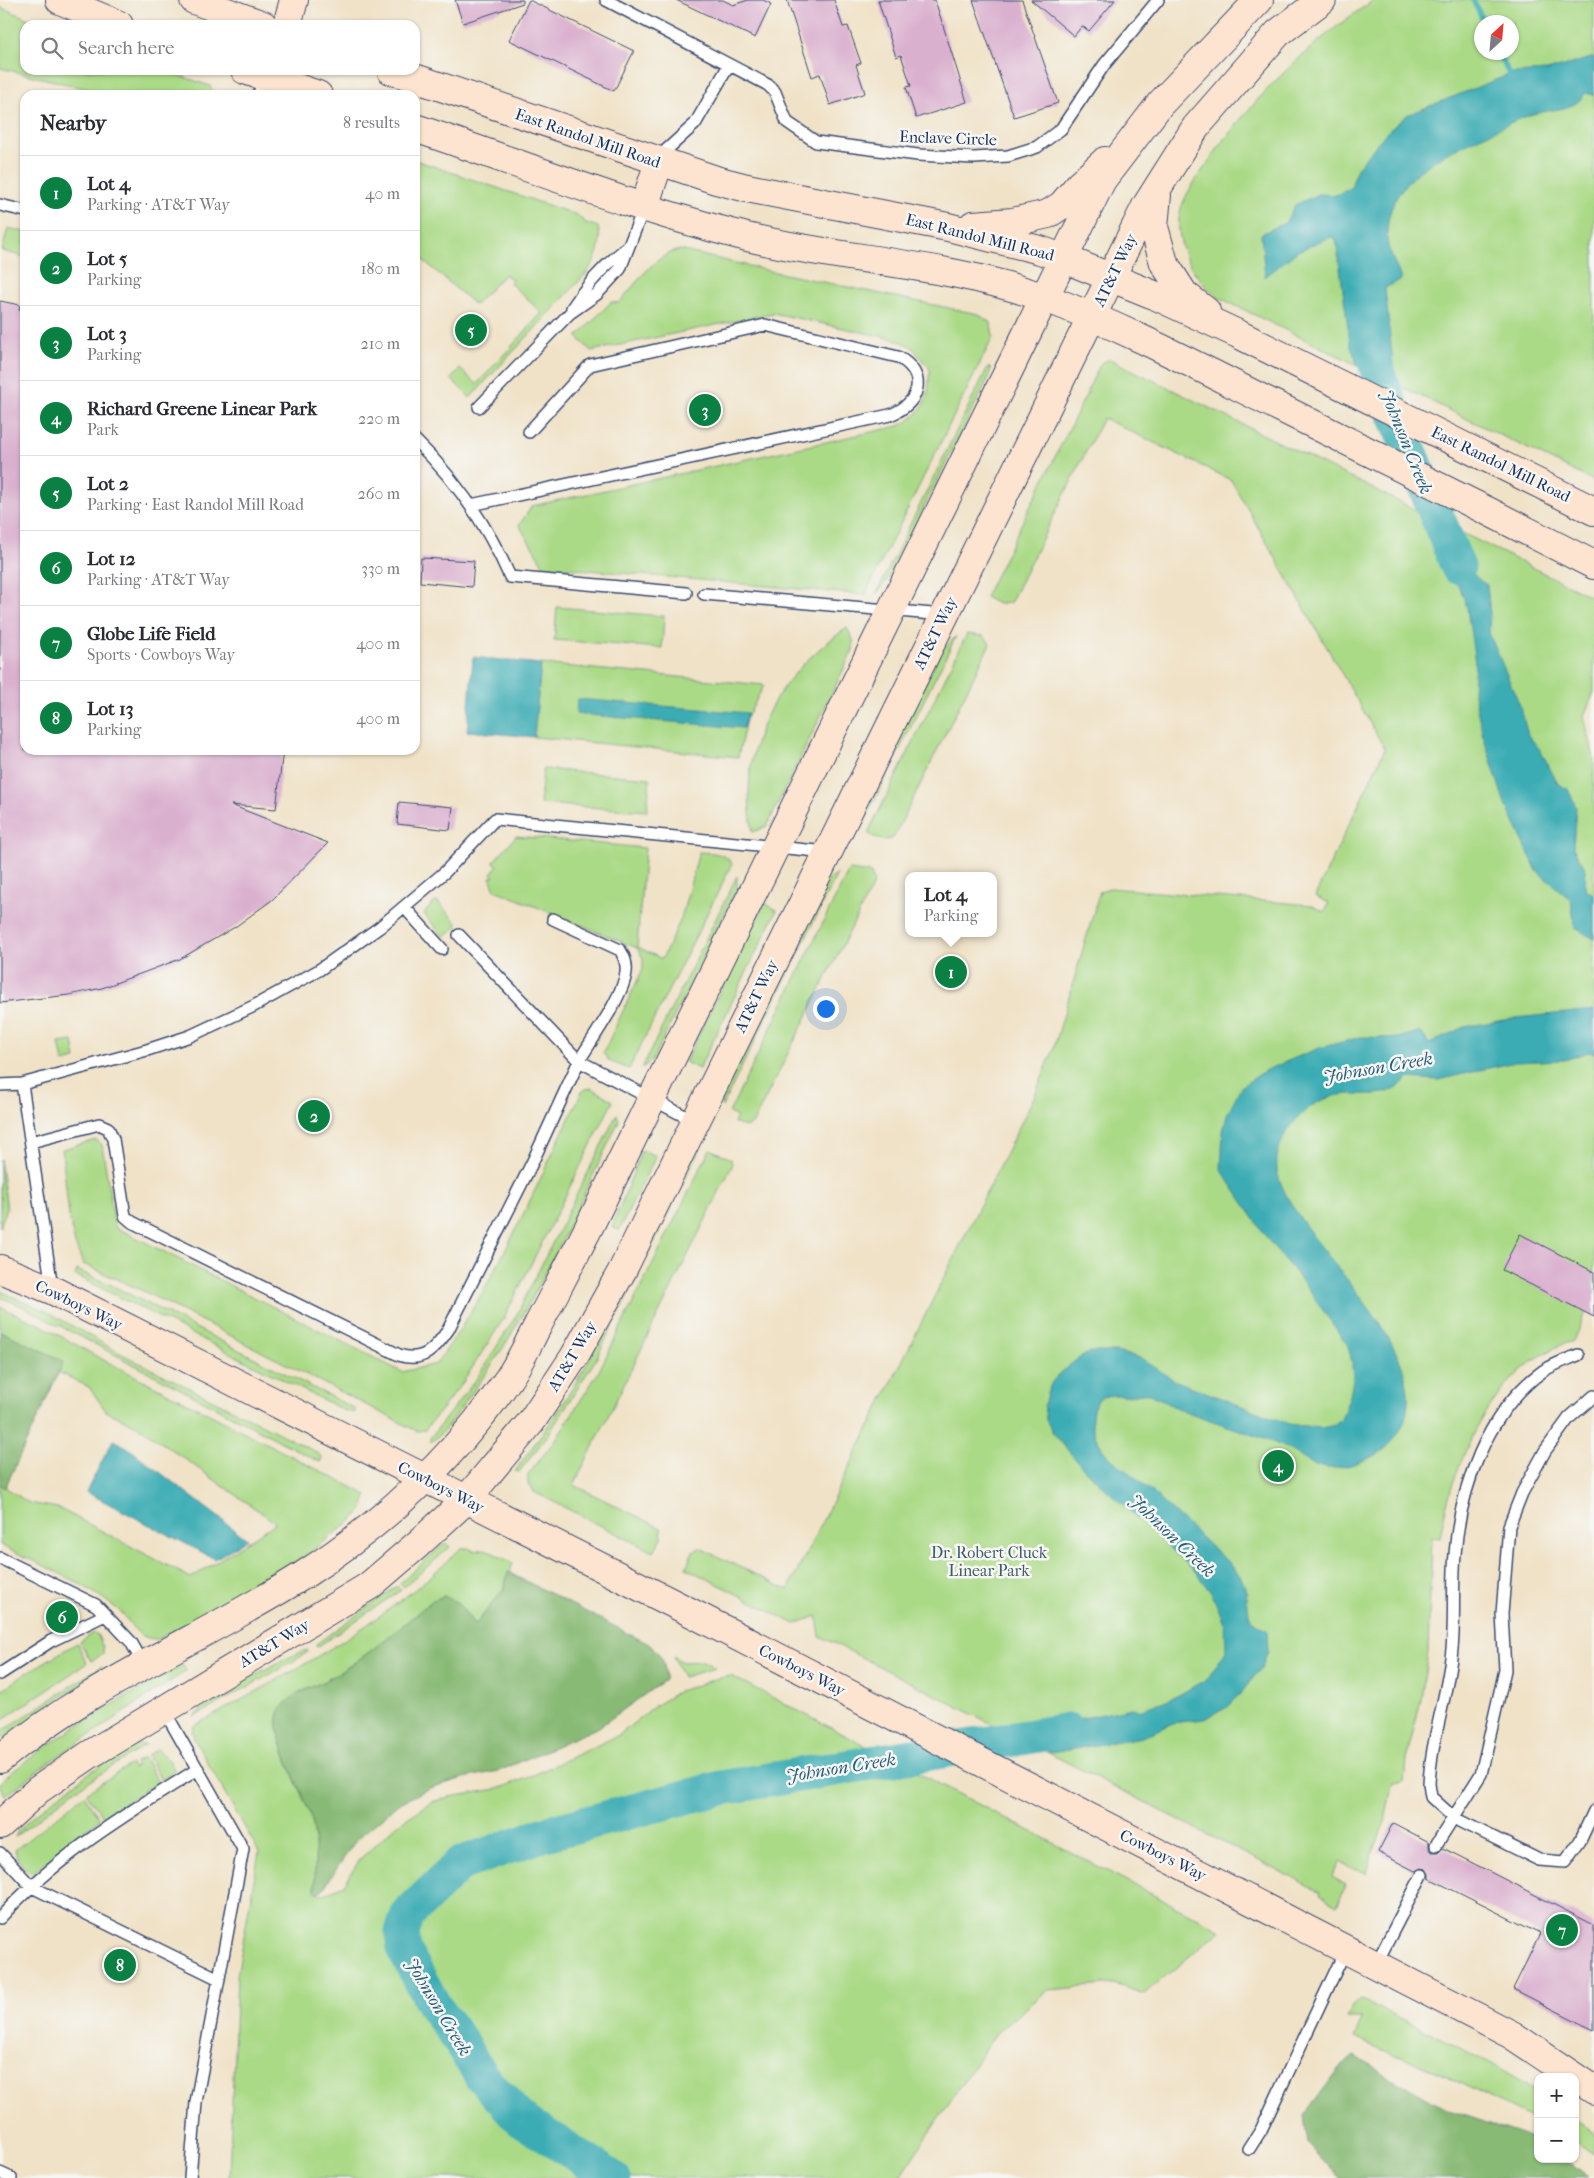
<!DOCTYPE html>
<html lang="en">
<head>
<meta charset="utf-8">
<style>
	body { margin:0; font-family:"IM FELL French Canon",serif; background:#f7f7f7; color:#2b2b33 }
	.controls { position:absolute; right:15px; bottom:15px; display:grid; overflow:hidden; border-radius:10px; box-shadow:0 1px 4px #0004 }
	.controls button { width:45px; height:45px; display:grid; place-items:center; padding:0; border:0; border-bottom:1px solid #e1e1e2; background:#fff; color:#2b2b33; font:25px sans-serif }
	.compass { position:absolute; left:1474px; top:15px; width:45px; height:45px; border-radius:50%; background:#fff; box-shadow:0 1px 4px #0004; rotate:26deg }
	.you { position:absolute; left:825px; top:1008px; width:18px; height:18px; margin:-12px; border:4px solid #fff; border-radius:50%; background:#1a73e8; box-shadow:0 0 0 8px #1a73e833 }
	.badge { display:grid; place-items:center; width:32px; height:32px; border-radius:50%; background:#0b8043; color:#fff; font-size:16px; font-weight:700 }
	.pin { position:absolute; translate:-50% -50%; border:2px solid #fff; box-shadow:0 1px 5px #0006 }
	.popup { position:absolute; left:905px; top:872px; width:92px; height:65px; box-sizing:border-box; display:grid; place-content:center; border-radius:10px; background:#fff; filter:drop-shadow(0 1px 4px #0005); font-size:16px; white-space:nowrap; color:#7c7c81 }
	.popup b { font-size:19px; color:#2b2b33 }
	.popup::after { content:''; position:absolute; left:50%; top:100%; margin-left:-10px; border:10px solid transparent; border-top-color:#fff }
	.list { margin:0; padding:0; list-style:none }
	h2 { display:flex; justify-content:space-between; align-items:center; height:65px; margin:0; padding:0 20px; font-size:21px }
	h2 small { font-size:16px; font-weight:400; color:#7c7c81 }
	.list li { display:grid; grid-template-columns:32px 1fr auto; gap:15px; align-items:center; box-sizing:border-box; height:75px; padding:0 20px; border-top:1px solid #e1e1e2 }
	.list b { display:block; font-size:19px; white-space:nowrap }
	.list p { margin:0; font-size:16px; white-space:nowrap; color:#7c7c81 }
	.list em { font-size:16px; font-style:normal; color:#7c7c81 }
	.icon { flex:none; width:28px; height:28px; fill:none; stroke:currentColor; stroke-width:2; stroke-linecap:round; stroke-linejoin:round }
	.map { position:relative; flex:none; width:1594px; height:2178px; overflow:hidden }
	.search { position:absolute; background:#fff; box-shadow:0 1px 4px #0004; left:20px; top:20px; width:400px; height:55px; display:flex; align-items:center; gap:12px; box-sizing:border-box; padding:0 18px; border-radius:15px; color:#7c7c81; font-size:19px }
	.panel { position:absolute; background:#fff; box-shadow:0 1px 4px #0004; left:20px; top:90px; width:400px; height:665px; border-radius:15px }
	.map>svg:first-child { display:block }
</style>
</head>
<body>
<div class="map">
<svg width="1594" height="2178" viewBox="0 0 1594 2178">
	<rect width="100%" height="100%" fill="#f6f6f2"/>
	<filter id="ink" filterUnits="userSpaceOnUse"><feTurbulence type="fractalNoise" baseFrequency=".02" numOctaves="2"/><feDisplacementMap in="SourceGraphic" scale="10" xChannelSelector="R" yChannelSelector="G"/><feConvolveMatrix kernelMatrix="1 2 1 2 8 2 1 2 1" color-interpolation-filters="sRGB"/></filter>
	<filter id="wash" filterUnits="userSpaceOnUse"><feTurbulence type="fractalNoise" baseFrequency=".0096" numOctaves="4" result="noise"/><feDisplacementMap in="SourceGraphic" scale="20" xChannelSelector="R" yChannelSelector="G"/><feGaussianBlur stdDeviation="1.12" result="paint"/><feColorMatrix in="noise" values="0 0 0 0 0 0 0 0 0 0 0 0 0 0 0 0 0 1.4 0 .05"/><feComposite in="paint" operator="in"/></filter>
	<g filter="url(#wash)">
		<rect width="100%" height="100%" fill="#f0e2c7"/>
		<path fill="#abda87" stroke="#638472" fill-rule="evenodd" d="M1374,0H1594V481L1218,297C1194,278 1177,250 1179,219C1181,199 1194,183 1204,168C1249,102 1307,44 1374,0ZM1482,22H1512V52H1482Z
			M0,7L43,25H25V70H163L210,86L215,95H113L0,68Z
			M415,160L577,215L586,223L598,227C603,246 596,260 585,275L470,398L451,379L460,369L477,384L542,313L510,283L512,280L505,274L475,305L415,253Z
			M8,228L25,232V257L2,251Z
			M680,250L770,271L978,314L991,323L993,337L865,595L544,566L519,525L532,506L899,426C921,416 930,399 929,375L931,374L928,364L926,365L911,346L894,339L773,313L591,351L577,337L611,302L619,303C635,285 655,254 680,250Z
			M1110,359L1594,598V692L1584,716L1594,758V1293L1573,1341C1495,1363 1451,1465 1440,1538L1432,1537L1428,1651L1421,1700L1406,1760L1404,1782L1392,1783L1385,1822L1365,1874L1340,1862L1332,1877L1346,1885L1337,1905L1319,1895L1320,1892L820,1636L817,1616L795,1624L686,1568L693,1551L700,1548L788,1590L1035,1095L1054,1048L1100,891L1110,888L1311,905L1324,912L1329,903L1315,896L1385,749L1231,480L1103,418L1010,603L998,604L985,597L1087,393H1089L1087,391L1101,363Z
			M988,367L991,369L988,379L888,579L876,594Z
			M557,607L664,616L662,648L554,640Z
			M847,628L853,639V650L767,826L753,832C736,745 776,676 847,628Z
			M967,634L984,636L990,644L894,837C886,843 875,839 868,833Z
			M956,636L863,823V808L942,650Z
			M541,664L764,685L746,720L738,757L534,737Z
			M543,769L650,778L647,811L540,804Z
			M516,836L645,848L637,947L662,959L681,919L699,852C711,853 725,852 732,864L629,1069L609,1061L603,1053L643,969V958L637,948L495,890L490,877H494L491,873L498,865L493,862Z
			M849,870L871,873L874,883L753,1123C747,1129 741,1126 734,1123L737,1117L729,1113Z
			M837,874L722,1107L721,1100L829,879Z
			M737,876V888L660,1045L652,1061L642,1068Z
			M438,902L457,923L456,928L445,936L441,934L424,914L433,903Z
			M764,903L777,910L699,1069L685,1062Z
			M73,1041L76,1059L63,1062L59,1043Z
			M592,1088L613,1101L504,1318L463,1382L425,1430L417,1431L141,1290L83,1264L75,1244L69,1217L62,1149L96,1140L102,1145L115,1227L402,1372L436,1364C495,1285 538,1181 582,1092L586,1089Z
			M617,1114L619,1121C573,1215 532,1315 468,1398C457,1413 447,1431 431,1442L430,1438L477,1378L516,1316Z
			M710,1149L731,1159L732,1166L574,1485L661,1528L662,1538L653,1552L534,1492L528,1484V1475L556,1439L598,1373Z
			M642,1150L656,1156L619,1230L612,1227Z
			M699,1151L596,1359L548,1435L519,1472L515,1471L557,1413L587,1364L695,1152Z
			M0,1159L7,1209L0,1227Z
			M77,1270L113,1286L355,1409L354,1413L343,1410L75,1275Z
			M0,1291L46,1311L118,1352L318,1453L322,1458L320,1462L62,1327V1325L59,1326L22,1306L0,1297Z
			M0,1307L41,1325L94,1355L367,1495L363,1510L355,1518L309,1553L248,1592L157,1639C134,1639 132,1621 116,1608C82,1581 39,1564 0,1545V1484L29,1503L58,1508L191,1578L276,1523L139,1427L106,1411L89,1387L58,1372L63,1361L0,1331Z
			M445,1543L450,1547L404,1587L400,1583Z
			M461,1548H468L474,1551L485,1549L513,1563L504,1589L475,1625L458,1603L443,1596L433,1601C400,1627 367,1657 330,1678C315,1687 288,1694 280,1711C269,1732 302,1793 310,1814C320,1840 313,1867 318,1893L321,1895L344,1885L360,1859L372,1848L398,1824L432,1802L449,1797L497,1789L527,1778L619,1735L656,1705L679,1691L715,1679L731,1676L1221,1930L1144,1994L1115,1984L1048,1990L996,2033L899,2178H229L237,1976L259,1852L195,1741L192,1731L194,1726C288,1674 384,1625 461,1548Z
			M397,1586L401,1590L317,1647L316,1644L320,1641Z
			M93,1633L97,1634L103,1647V1654L91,1661L80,1642Z
			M77,1643L87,1663L0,1721V1692L21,1676Z
			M307,1650L308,1652L294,1661L194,1717C200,1703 289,1655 307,1650Z
			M673,1656L683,1662L703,1661L715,1668L683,1677Z
			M183,1665L186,1671L45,1765L6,1796L0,1788V1782C56,1735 119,1700 183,1665Z
			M102,1666L94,1676L55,1701L0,1740V1733L4,1730Z
			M138,1744L146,1745L72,1792L15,1837C20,1820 119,1749 138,1744Z
			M158,1749L169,1760L174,1769L172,1773L161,1780L147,1755Z
			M144,1758L158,1782L103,1817L86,1793L131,1764L133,1768L137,1766L135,1762Z
			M84,1795L100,1819L33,1873C24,1871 17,1859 15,1850Z
			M1361,1999L1486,2061L1538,2092V2122L1444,2075L1354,2038L1362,2018H1347L1354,2004Z
			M1575,2120L1594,2135V2153L1575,2141Z"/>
		<path fill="#88ba74" stroke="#527469" d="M0,1331L64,1361L5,1488L0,1484Z
			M508,1572L647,1643C661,1653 666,1663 665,1680L599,1727L499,1771L464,1778L430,1788L398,1804L356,1840L323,1889L318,1893L315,1890C314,1865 318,1842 311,1818C304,1794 269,1734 280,1711C288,1694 315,1687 330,1678C367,1657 400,1627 433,1600L444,1596L458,1603L475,1625L504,1589Z
			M1354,2056L1446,2109L1537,2140L1538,2159H1564L1589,2178H1340L1308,2144L1304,2116L1338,2070Z"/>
		<path fill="#3aacb4" stroke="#2a6e89" d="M1594,57V95L1585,93C1577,109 1557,109 1542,112C1524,115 1505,126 1489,133C1445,153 1388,177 1387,233C1386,252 1397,263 1401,280L1385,288L1395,382L1357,364L1350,343L1336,239L1331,237L1298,251L1265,277L1261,234L1285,223L1295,205L1318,194L1336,195L1351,188L1357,168L1386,133L1407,115L1513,73L1547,71Z
			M1420,514L1463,535C1462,554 1469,576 1487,585L1490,613L1489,633L1519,703L1528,735L1541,751L1558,784L1568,789L1576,807L1573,848L1586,869L1585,890L1594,894V939L1575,928L1571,900L1537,871L1504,801L1483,736L1473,690L1475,663L1467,608L1462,593Z
			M473,657L541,664L534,737L467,731Z
			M577,699L748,713L743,728L576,714Z
			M1594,1010V1053L1589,1052L1565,1060L1515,1062L1438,1080L1408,1078C1404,1082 1399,1086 1395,1089C1382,1096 1366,1094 1352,1094C1327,1094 1306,1106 1291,1126C1280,1140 1273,1160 1279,1178C1302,1249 1436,1347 1403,1424C1398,1437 1387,1450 1374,1456C1359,1463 1338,1471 1321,1467C1307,1463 1295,1452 1282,1446C1249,1432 1213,1422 1179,1409C1169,1405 1159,1397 1149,1394C1143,1393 1138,1395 1133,1395C1115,1397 1094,1388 1092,1418C1091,1430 1099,1444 1106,1453C1114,1463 1126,1470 1136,1478C1159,1498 1182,1520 1205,1541C1217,1552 1231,1563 1240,1576C1248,1589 1247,1604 1250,1619L1267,1631L1268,1652L1262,1667L1242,1692L1226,1708L1204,1719L1173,1723L1142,1737L1051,1753L1011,1733L1132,1708L1140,1710L1177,1696L1208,1678L1226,1651L1225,1625L1212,1594L1194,1570L1084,1469L1053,1433L1046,1420L1044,1405L1047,1393L1052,1382L1061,1372L1079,1358L1091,1352H1117L1141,1358L1174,1380L1289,1424L1322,1428L1335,1425L1341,1419L1350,1396L1353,1380L1352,1363L1348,1346L1306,1286L1269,1241L1221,1169L1223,1131L1228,1112L1241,1087L1266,1070L1319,1048L1361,1037L1398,1038L1418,1032L1423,1035L1429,1044L1464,1027L1515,1018Z
			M113,1440L127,1447L247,1539L215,1559L86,1492Z"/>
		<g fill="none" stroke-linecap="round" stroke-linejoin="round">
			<path stroke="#3aacb4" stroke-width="5.5" d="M1473,0L1484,22
				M1498,52L1512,80"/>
			<path stroke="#3aacb4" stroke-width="35" d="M1368,328L1378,374L1458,567
				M613,2178L520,2119L482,2077L453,2031L435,2007L404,1950L402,1932L408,1914L460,1864L545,1834L721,1788L1068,1730"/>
		</g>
		<g id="blocks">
			<path fill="#dab0cf" d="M455,0H523V3L463,23Z
				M529,0L634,51L614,91L509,40Z
				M676,0H723L733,5L748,0H763L771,4L755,38Z
				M787,0H834L843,27L848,26L861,63L856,65L865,93L830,105L820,74L812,77Z
				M878,0H935L967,102L916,118L906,87L911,86L901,55L896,57Z
				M973,0H1022L1058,103L1014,117Z
				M1031,0H1115L1089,31L1082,26L1074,36Z
				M0,301L20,305L19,309L25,311V750H283L276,809L231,805L328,843L272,900L235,927L180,959L102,988L69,995L0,1003Z
				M421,558L474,561L472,587L420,582Z
				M399,802L453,807L450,830L397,824Z
				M1520,1234L1594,1272V1317L1502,1270Z
				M1393,1823L1429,1842V1848L1432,1852H1439L1443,1848L1594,1925V2030L1513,1989L1540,1934L1429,1878V1874L1426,1869L1421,1868L1415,1871L1378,1852Z"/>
		</g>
	</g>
	<g filter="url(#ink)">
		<use href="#blocks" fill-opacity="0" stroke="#3b4a6e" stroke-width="1"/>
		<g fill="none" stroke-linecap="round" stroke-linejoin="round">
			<defs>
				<path id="lane" d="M606,0L768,85L775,92L787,122L816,142L918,155L974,158L1008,156L1037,147L1061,129L1104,65L1158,0
					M257,95L270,79
					M660,159L663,153L695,124L729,65
					M0,205L25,211
					M572,308C588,283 604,265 628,247
					M479,407L570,313L597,294L620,269L644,207
					M415,440C456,480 487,524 510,577L686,593
					M471,505L890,415C921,403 928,374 898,357L765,325L590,365L529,432
					M704,594L944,615
					M404,907L442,949
					M459,935L579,1061C592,1039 624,995 626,972C627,964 624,956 620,950L553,919
					M22,1084L52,1288
					M0,1085L22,1084L147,1050L190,1036L254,1006L319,970L380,927L445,872L495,819L827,852
					M31,1142L99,1124L108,1128L113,1139L125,1216L132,1222L399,1355C423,1363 435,1349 448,1330L532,1163L579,1061L694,1121
					M1578,1355C1566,1360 1554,1364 1543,1371C1487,1411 1460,1489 1455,1554C1452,1586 1455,1618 1452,1649C1448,1695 1431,1739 1429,1784L1431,1797L1454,1818L1539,1860L1565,1862L1580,1841L1594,1811
					M0,1558L96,1605L131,1642L144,1665
					M0,1674L51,1641L105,1615
					M164,1710L243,1849L196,2102L190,2178
					M1436,1845L1481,1774L1505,1670L1502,1614L1509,1526L1522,1493L1545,1451L1569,1418L1594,1396
					M0,1853L32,1887L219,1979
					M0,1918C56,1856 128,1813 198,1769
					M1376,1964L1422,1875
					M1249,2149L1261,2130L1346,1949
					M0,2173L11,2178"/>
				<path id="secondary" d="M60,0L119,25
					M194,0L263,25
					M287,25L294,0
					M245,70L318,95
					M391,70L716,180L747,188L948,227L1040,250L1065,259L1154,295L1238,334L1594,511
					M415,128C525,165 634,209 747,237C846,261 949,263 1045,298C1126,328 1204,370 1281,408C1386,460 1490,512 1594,565
					M1157,195L1154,227L1164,263L1184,294L1206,311
					M644,207L659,162
					M973,225L1013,222L1048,214L1062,205L1079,185L1105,161
					M0,1269L52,1290L686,1610L1512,2035L1594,2090
					M0,1759C91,1683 203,1639 302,1576C383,1524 455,1457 509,1378C520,1362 528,1344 537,1327C555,1292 574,1257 592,1221L1102,180L1160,104L1259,0
					M0,1825L38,1790L89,1755L369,1586L418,1544L466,1500L531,1422L574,1357L622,1271L1146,206L1196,127L1278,33L1322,0"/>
			</defs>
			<use href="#lane" stroke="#3b4a6e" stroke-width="14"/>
			<use href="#secondary" stroke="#3b4a6e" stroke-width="30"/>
			<use href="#lane" stroke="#fff" stroke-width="11"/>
			<use href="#secondary" stroke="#fde4d0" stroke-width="28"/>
		</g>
	</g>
	<g text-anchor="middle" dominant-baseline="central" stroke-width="5" stroke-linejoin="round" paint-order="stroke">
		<g font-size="16" fill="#1b2f5e" stroke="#f6f6f2">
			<text transform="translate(588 138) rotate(19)">East Randol Mill Road</text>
			<text transform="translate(948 138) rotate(2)">Enclave Circle</text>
			<text transform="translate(980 237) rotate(14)">East Randol Mill Road</text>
			<text transform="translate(1115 270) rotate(-64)">AT&amp;T Way</text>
			<text transform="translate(1501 464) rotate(26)">East Randol Mill Road</text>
			<text transform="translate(935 633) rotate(-64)">AT&amp;T Way</text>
			<text transform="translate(756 996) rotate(-64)">AT&amp;T Way</text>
			<text transform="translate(79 1305) rotate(26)">Cowboys Way</text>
			<text transform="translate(572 1356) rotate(-59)">AT&amp;T Way</text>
			<text transform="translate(441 1487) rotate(27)">Cowboys Way</text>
			<text transform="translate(274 1643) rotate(-31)">AT&amp;T Way</text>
			<text transform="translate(802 1670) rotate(27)">Cowboys Way</text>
			<text transform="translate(1163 1855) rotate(27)">Cowboys Way</text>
		</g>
		<g font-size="16" fill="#3f5a68" stroke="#f6f6f2">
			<text x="989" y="1552">Dr. Robert Cluck<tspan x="989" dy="18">Linear Park</tspan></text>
		</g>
		<g font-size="18" font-style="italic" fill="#265b7c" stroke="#f6f6f2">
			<text transform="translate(1406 442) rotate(68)">Johnson Creek</text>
			<text transform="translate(1378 1068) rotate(-10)">Johnson Creek</text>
			<text transform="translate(1172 1536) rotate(44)">Johnson Creek</text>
			<text transform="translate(841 1768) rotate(-9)">Johnson Creek</text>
			<text transform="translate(438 2007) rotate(59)">Johnson Creek</text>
		</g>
	</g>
</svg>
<div class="controls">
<button>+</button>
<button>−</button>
</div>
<svg class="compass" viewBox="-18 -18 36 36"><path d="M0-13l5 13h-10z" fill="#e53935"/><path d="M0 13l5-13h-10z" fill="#7c7c81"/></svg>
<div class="you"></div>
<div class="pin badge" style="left:951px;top:972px">1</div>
<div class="popup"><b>Lot 4</b>Parking</div>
<div class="pin badge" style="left:314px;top:1116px">2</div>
<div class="pin badge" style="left:705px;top:410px">3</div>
<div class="pin badge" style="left:1278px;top:1466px">4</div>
<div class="pin badge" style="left:471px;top:330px">5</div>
<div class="pin badge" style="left:62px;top:1617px">6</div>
<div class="pin badge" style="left:1562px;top:1930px">7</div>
<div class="pin badge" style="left:120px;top:1965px">8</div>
<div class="search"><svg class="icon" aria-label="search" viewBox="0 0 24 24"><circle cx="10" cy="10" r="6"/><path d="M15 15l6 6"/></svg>Search here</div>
<section class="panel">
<h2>Nearby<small>8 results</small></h2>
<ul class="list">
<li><span class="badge">1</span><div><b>Lot 4</b><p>Parking · AT&amp;T Way</p></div><em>40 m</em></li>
<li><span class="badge">2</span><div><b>Lot 5</b><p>Parking</p></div><em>180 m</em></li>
<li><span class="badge">3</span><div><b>Lot 3</b><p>Parking</p></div><em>210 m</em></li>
<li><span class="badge">4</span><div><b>Richard Greene Linear Park</b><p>Park</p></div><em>220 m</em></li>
<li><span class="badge">5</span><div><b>Lot 2</b><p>Parking · East Randol Mill Road</p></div><em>260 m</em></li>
<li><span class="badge">6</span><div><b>Lot 12</b><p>Parking · AT&amp;T Way</p></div><em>330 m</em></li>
<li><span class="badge">7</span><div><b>Globe Life Field</b><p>Sports · Cowboys Way</p></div><em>400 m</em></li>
<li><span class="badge">8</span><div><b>Lot 13</b><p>Parking</p></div><em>400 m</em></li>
</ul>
</section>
</div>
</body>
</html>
